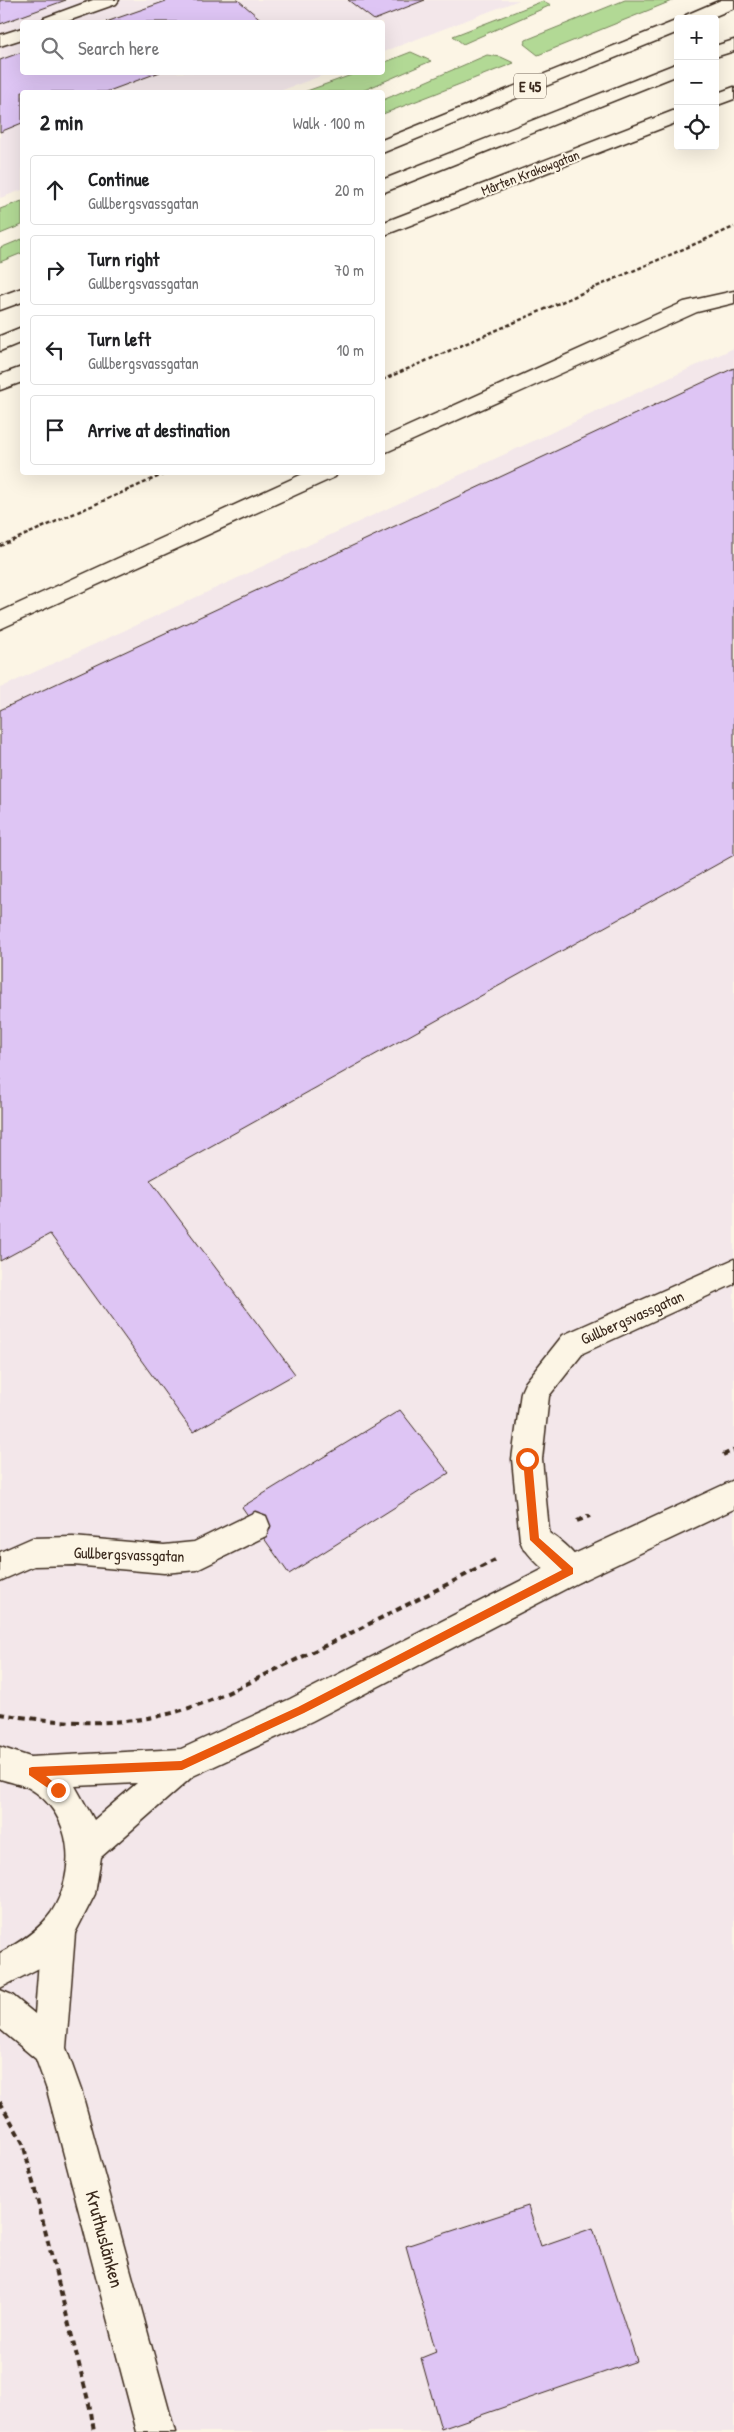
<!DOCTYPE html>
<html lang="en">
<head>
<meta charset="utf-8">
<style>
	body { margin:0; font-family:"Patrick Hand",sans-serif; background:#f2f2f2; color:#202124 }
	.controls { position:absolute; right:15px; top:15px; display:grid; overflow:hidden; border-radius:5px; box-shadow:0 5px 20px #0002 }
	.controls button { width:45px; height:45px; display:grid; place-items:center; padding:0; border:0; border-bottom:1px solid #e0e0e0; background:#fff; color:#202124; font:25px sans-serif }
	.stop { position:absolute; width:15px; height:15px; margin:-11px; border:4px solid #ea580c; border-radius:50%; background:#fff }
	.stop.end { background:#ea580c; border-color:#fff; box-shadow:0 1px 5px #0008 }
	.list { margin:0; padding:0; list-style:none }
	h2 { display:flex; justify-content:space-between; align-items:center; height:65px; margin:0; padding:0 20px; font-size:21px }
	h2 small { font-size:16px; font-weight:400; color:#757577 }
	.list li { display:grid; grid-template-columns:32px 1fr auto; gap:15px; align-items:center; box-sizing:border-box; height:70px; margin:0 10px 10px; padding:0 10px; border:1px solid #e0e0e0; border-radius:5px }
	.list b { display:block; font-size:19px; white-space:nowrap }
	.list p { margin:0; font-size:16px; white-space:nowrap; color:#757577 }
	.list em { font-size:16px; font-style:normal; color:#757577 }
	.icon { flex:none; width:28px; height:28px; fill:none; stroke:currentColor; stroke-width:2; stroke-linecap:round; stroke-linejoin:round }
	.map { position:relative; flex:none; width:734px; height:2432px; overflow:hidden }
	.search { position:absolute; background:#fff; box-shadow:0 5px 20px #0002; left:20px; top:20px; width:365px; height:55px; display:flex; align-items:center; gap:12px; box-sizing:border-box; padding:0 18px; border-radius:5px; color:#757577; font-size:19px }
	.panel { position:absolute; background:#fff; box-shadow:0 5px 20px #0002; left:20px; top:90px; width:365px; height:385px; border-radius:5px }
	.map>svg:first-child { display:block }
</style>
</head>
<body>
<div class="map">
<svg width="734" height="2432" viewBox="0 0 734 2432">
	<rect width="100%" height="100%" fill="#fcf5e5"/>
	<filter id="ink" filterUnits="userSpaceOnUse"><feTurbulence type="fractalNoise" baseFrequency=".02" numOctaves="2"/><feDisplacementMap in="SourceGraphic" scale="10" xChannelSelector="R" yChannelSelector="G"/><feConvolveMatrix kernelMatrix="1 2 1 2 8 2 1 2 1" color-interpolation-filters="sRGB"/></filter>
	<g filter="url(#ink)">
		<path fill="#f3e7ea" d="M0,0H519L383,52L382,22H22V72L329,73L277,92H22V190L0,198Z
			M734,348V2432H0V688Z"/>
		<path fill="#b2d995" stroke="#76825a" d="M625,0H674L538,55L524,44L526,40Z
			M543,1L551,5L463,44L453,36Z
			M411,52L431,61L360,92H304L357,73L382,72L383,63Z
			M487,55L501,57L514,63L383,114V100Z
			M22,201V225L0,234V209Z
			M22,239V253L0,262V248Z"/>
		<path fill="#dec5f4" stroke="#3b2a1e" d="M0,0H66L0,24Z
			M169,0H238L264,22H106Z
			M348,0H425L374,20Z
			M22,52V72H160L106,92H22V123L0,132V60Z
			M734,368V855L150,1180L295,1374L193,1432L50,1234L0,1261V710Z
			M400,1410L449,1473L289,1574L242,1507Z
			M528,2206L541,2246L593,2228L637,2361L441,2429L421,2358L436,2352L406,2246Z"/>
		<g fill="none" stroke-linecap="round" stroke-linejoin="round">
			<defs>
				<path id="service" d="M93,0H119L116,4L65,22H41L44,18Z
					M22,28V39L0,46V35Z
					M734,291V303L697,312L382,454V438L684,302Z
					M307,472H338L335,477L0,629V612Z
					M734,1259V1284L583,1353L549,1396L542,1459L550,1540L546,1550L535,1554L524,1550L520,1540L512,1459L521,1392L525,1383L563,1335Z
					M255,1512L266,1516L270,1526L266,1536L197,1570L164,1573L73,1565L34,1566L0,1581V1552L32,1538L73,1537L164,1545L194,1542Z"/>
				<path id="minor" d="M535,1526C554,1533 577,1553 585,1571L581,1581L570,1585C551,1578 528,1558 520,1540L524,1530Z
					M58,1916L70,1921L75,1933L66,2048L81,2090L175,2432H137L47,2090L36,2059L0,2029V1990L12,1995L35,2014L41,1933L46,1921Z"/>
				<path id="tertiary" d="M734,1480V1509L581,1581L312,1721L193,1776L101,1857L95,1894L73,1937L47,1964L0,1988V1953C19,1943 38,1931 51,1913C77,1873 74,1814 29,1788C21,1784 9,1782 0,1779V1747L30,1757L181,1749L290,1699L559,1561ZM137,1783L94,1820L75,1786Z"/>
				<path id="trunk" d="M721,0H734V8L708,19H683L686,15Z
					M678,20V32L382,153V140Z
					M734,40V51L715,57V46Z
					M678,63V75L382,193V180Z
					M734,87V99L715,106V94Z
					M678,109V122L382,236V223Z
					M22,288V302L0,310V296Z
					M22,327V342L0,351V336Z
					M22,367V382L0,390V375Z"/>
			</defs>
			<use href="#service" stroke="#3b2a1e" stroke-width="3"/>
			<use href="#minor" stroke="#3b2a1e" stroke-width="3"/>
			<use href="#tertiary" stroke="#3b2a1e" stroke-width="3"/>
			<use href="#trunk" stroke="#3b2a1e" stroke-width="3"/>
			<path stroke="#3b2a1e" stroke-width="2.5" stroke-dasharray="4 2.5" stroke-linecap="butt" d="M382,380L734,227
				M0,546L169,472"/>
			<path stroke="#3b2a1e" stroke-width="4" stroke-dasharray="6 4.5" stroke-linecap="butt" d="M723,1455L734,1450
				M577,1521L590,1516
				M0,1714C53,1722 106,1727 159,1716C204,1707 244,1685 285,1665C357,1631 428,1594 499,1558
				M0,2102L23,2143L91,2412L94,2432"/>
			<use href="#service" fill="#fcf5e5" fill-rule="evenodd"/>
			<use href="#minor" fill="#fcf5e5" fill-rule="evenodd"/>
			<use href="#tertiary" fill="#fcf5e5" fill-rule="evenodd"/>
			<use href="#trunk" fill="#fcf5e5" fill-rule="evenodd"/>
		</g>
	</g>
	<path fill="#ea580c" d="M527,1455L532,1459L539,1538L573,1568V1574L304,1713L182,1770L46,1776L63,1790L58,1795L29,1775V1768L32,1767L181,1761L298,1707L562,1570L530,1540L523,1459Z"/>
	<g text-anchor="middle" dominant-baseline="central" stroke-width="4" stroke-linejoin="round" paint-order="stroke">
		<g font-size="14" fill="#3b2a1e" stroke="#fcf5e5">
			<text transform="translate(530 172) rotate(-21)">Mårten Krakowgatan</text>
		</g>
		<rect fill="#fcf5e5" stroke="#75675a" stroke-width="1" x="514" y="73.5" width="32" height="25" rx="4"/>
		<g font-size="15" font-weight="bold" fill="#3b2a1e">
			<text x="530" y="86">E 45</text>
		</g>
		<g font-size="16" fill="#3b2a1e" stroke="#fcf5e5">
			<text transform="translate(632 1317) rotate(-24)">Gullbergsvassgatan</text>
			<text transform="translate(129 1554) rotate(2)">Gullbergsvassgatan</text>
		</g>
		<g font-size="19" fill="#3b2a1e" stroke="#fcf5e5">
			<text transform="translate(105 2239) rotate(75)">Kruthuslänken</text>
		</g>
	</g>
</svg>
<div class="controls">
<button>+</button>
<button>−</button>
<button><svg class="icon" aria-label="locate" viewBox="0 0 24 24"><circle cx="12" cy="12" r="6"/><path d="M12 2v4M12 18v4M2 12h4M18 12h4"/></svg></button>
</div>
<div class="stop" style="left:527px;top:1459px"></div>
<div class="stop end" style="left:58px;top:1790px"></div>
<div class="search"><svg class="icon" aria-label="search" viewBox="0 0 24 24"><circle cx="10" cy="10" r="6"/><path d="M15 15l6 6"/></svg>Search here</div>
<section class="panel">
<h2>2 min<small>Walk · 100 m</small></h2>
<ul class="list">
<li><svg class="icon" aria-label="ahead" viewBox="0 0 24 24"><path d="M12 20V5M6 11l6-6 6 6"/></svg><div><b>Continue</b><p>Gullbergsvassgatan</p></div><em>20 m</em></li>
<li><svg class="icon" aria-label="right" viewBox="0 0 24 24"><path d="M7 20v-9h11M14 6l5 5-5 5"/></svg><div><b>Turn right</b><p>Gullbergsvassgatan</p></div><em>70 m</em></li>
<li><svg class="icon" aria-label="left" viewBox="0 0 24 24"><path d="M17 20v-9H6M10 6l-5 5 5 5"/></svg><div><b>Turn left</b><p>Gullbergsvassgatan</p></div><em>10 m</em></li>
<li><svg class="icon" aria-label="arrive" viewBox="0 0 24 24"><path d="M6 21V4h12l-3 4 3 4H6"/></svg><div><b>Arrive at destination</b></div></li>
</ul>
</section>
</div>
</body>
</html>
